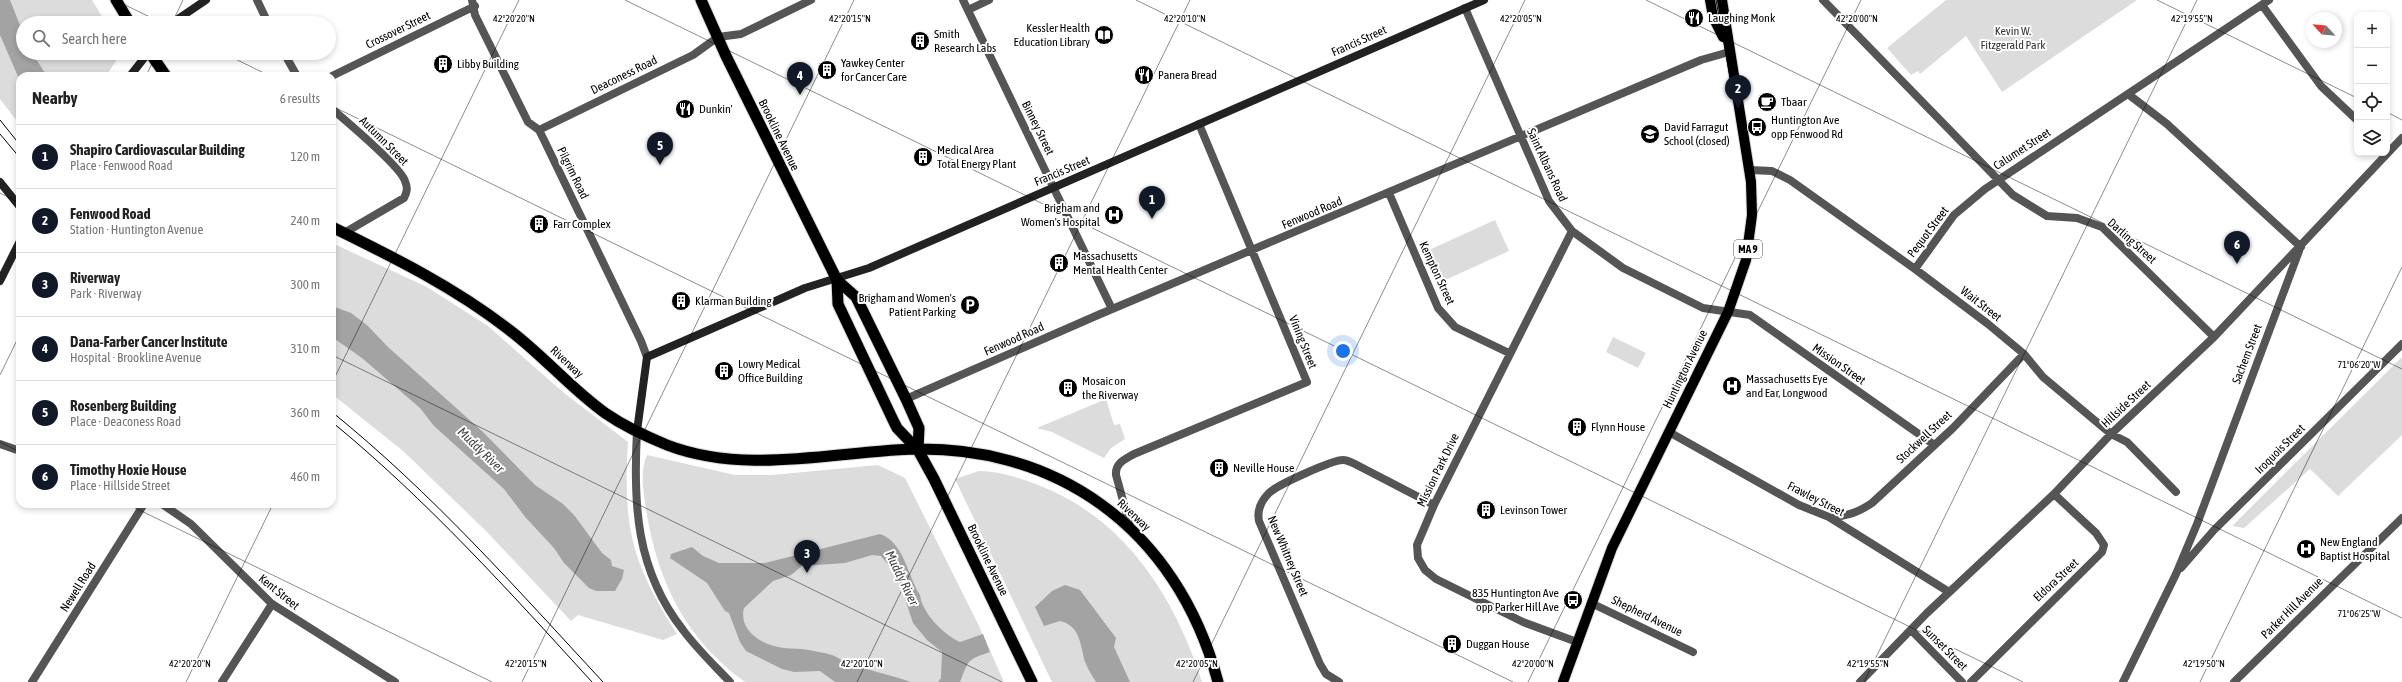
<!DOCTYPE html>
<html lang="en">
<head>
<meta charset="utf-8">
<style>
	body { margin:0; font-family:"Asap Condensed",sans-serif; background:#f2f2f2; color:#222 }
	.controls { position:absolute; right:12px; top:12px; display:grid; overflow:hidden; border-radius:8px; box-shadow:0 2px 6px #0003 }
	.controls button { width:36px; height:36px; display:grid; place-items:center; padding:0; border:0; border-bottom:1px solid #e0e0e0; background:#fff; color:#222; font:20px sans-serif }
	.compass { position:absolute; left:2306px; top:12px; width:36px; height:36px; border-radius:50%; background:#fff; box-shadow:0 2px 6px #0003; rotate:296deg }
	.you { position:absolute; left:1343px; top:351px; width:14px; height:14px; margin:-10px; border:3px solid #fff; border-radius:50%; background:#1a73e8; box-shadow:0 0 0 6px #1a73e833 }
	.badge { display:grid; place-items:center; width:26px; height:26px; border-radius:50%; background:#111827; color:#fff; font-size:13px; font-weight:700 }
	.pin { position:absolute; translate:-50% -33px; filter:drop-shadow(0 1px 2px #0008) }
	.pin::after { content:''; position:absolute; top:21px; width:14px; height:12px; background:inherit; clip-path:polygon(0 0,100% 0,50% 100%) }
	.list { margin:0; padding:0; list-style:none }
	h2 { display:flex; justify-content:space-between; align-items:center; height:52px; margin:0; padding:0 16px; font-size:17px }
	h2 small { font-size:13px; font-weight:400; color:#767676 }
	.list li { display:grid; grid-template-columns:26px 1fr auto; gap:12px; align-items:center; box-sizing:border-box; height:64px; padding:0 16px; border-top:1px solid #e0e0e0 }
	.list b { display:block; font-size:15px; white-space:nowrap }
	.list p { margin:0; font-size:13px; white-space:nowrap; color:#767676 }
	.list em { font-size:13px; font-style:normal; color:#767676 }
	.icon { flex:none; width:22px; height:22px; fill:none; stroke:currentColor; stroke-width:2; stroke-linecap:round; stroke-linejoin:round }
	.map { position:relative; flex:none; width:2402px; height:682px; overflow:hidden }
	.search { position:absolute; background:#fff; box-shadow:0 2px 6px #0003; left:16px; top:16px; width:320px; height:44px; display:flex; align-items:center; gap:10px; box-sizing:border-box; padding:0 14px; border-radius:22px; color:#767676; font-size:15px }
	.panel { position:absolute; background:#fff; box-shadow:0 2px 6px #0003; left:16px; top:72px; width:320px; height:436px; border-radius:12px }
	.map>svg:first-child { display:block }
</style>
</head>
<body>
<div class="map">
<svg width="2402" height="682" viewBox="0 0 2402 682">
	<rect width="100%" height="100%" fill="#fff"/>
	<path fill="#dcdcdc" d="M0,0H92L106,23H23V53H119L116,61L106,76H20V125L0,99Z
		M1946,0H2137L2002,92L1966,36L1920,74L1918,71L1911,75L1887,48Z
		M1495,220L1509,251L1443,281L1429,250Z
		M332,243L427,287L488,326L564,393L628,442C623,527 631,562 677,634L663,640L578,615L571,621L485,530L403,451L332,394Z
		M1613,337L1646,353L1638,368L1606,352Z
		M2402,357V435L2338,496L2310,469L2244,528L2232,526Z
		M1106,399L1114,425L1120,424L1125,439L1111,448L1104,458L1052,432L1037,428Z
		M647,455L735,475H772L878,465L905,478L979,626L1004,682H745C687,640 659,585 647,515C644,496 639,473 647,455Z
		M979,471C999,471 1020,478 1038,485C1125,518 1175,597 1202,682H1052L955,479Z"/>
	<path fill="#a3a3a3" d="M0,0H10L23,33V53H32L47,76H20V81L0,35Z
		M332,306L351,313L368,326L388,347L483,432L535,485L563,504L574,515L602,553L611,560L612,566L624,570L622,579L615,591H596L589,588L564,563L554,548L526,518L504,489L434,426L420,408L406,396L362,358L332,337Z
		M880,534C904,542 908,577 920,595C922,613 944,635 960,642L983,634L990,652C966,660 969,660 960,682H938L941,678L942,652L927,640L913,623L898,577L881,556L872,555L845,563L802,566L791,575L773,581L744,608C738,631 763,646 784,648C792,649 800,648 808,650C816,651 825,653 832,655C838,657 843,662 849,664C869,670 890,675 911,682H835L820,671L794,672L782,669L746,651L740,642L729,613L725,611L707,583L670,558L671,554L692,547L703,556L719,563H765Z
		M1065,585L1080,590L1116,638L1114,647L1130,682H1096C1092,676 1088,669 1085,662C1080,645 1081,626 1060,621L1044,626L1035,607L1052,591Z"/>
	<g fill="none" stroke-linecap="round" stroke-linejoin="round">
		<defs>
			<path id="primary" d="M1710,0L1713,17L1723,37
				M1563,682L1612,548L1728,312L1746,260L1752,215L1751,182L1722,0"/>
			<path id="trunk" d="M116,0L130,23
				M701,0L726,56L837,280L856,297L906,399L919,428L918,450
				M150,53L166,76
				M332,227C393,257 454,287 508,329C542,354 570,388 605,413C624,426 645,436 667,445C740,473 819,455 895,450C1054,439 1177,528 1218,682
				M837,280L838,304L893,420L897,428L918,450L934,479L1032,682"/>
		</defs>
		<use href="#primary" stroke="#dbdbdb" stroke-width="12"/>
		<use href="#trunk" stroke="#dbdbdb" stroke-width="13"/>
		<path stroke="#555" stroke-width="8" d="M257,0L268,23
			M472,0L475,15L528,122L539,130L544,140L641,341L647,357
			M963,0L1112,309
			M1823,0L2013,195L2047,216L2077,218L2102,227L2214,337
			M2262,5L2321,86L2357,120
			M1465,8L1549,201L1572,231L1623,268L1703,308L1750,315L1933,444
			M968,10L989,0
			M284,53L297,76
			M332,76L475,6
			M2128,94L2167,124L2301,247
			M332,109C346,121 400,166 405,181C408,188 407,192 404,198L344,233
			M539,130L693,55L718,37L741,34L811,0
			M1750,170L1772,171L1790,180L1915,269L1988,324L2024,354L2043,377L2111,434L2127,442L2176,492
			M1389,193L1438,308L1455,327L1509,353
			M1572,231L1434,505L1417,545L1418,558L1425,570L1436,579L1523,622L1577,642
			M1915,269L1954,215L1985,189L2269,0
			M906,399L1098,315L1701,60L1729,52
			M637,431C633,505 636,570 683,630C697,649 714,665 730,682
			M1669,432L1799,505L1829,517L1949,592
			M1830,517C1847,516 1857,513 1872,503L1953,428L2024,354
			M1131,530L1116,475C1115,463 1125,459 1134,454L1307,382L1199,124
			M2181,568L2214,530L2402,344
			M1591,603L1693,652
			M1911,630L1962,682
			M32,682L144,504
			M222,682L272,604
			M1339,682L1326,674L1320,664L1259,521C1257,511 1261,501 1269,493C1277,485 1332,460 1343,460C1347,460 1351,462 1355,464L1434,505
			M1860,682L1927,613L2054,494L2111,434L2214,337L2402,138
			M1971,682L2102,552L2104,545L2096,533L2054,494
			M2123,682L2176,574L2197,524L2299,251"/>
		<path stroke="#555" stroke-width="8" d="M0,444L20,451
			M162,504L191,524L272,604L395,682
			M2234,682L2402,518"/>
		<path stroke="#222" stroke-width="8" d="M172,23L206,0
			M130,76L148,53
			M0,182L20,207
			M0,281L20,241
			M637,431L647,357L805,288L869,268L1484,0"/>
		<use href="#primary" stroke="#000" stroke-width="10"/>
		<use href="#trunk" stroke="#000" stroke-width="11"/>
		<path stroke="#000" stroke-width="1" d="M1723,0L1736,73
			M0,120L20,145
			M0,134L20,158
			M332,412C432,493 516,588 603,682
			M332,422C427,500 509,591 592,682
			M1560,682L1609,547L1725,312L1743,259L1749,214L1747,170L1716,0
			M1566,682L1619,539L1727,320C1755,255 1761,209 1748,140"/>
	</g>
	<path fill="none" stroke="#000" stroke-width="1" stroke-opacity="0.45" d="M115,0L162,23M625,0L2023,682M1136,0L2402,618M1646,0L2402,369M2157,0L2357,98M172,23L183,0M223,53L270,76M146,76L157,53M332,106L1513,682M2387,112L2402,120M0,193L20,203M332,355L1002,682M0,375L20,334M332,383L519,0M0,442L20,452M127,504L492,682M186,682L273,504M522,682L854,0M857,682L1190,0M1193,682L1525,0M1528,682L1861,0M1864,682L2197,0M2200,682L2402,267"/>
	<defs>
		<symbol id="restaurant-disc" viewBox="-11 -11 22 22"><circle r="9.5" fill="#000" stroke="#fff"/><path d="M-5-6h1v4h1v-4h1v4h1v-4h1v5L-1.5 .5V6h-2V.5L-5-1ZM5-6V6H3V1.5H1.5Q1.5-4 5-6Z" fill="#fff"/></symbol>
		<symbol id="library-disc" viewBox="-11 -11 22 22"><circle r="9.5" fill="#000" stroke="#fff"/><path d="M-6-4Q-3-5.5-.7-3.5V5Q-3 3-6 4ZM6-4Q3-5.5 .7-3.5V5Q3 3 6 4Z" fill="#fff"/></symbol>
		<symbol id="building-disc" viewBox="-11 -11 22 22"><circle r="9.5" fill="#000" stroke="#fff"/><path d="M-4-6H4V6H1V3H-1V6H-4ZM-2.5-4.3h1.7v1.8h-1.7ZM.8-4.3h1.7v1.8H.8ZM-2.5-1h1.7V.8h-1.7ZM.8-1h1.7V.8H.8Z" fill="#fff"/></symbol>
		<symbol id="cafe-disc" viewBox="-11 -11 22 22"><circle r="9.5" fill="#000" stroke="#fff"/><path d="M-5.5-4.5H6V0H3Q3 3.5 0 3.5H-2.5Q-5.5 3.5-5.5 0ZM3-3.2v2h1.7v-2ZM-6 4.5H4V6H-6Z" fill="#fff"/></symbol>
		<symbol id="bus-disc" viewBox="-11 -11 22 22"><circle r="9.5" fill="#000" stroke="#fff"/><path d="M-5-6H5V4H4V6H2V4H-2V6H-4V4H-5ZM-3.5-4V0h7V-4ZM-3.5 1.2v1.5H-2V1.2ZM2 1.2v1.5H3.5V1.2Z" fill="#fff"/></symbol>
		<symbol id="school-disc" viewBox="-11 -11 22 22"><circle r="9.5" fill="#000" stroke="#fff"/><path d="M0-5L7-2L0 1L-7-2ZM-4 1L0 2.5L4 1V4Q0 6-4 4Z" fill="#fff"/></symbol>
		<symbol id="hospital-disc" viewBox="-11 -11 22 22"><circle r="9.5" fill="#000" stroke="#fff"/><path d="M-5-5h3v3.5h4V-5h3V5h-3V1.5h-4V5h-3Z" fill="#fff"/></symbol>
		<symbol id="parking-disc" viewBox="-11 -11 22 22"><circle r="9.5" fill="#000" stroke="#fff"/><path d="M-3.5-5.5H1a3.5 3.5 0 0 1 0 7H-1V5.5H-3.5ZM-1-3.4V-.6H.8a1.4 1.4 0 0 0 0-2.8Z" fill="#fff"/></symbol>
	</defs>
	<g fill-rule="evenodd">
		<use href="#restaurant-disc" x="1683" y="7" width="22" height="22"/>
		<use href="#library-disc" x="1093" y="24" width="22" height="22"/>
		<use href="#building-disc" x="909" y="30" width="22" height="22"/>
		<use href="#building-disc" x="432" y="53" width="22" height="22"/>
		<use href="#building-disc" x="816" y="59" width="22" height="22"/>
		<use href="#restaurant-disc" x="1133" y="64" width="22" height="22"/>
		<use href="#cafe-disc" x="1756" y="91" width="22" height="22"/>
		<use href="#restaurant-disc" x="674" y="98" width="22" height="22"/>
		<use href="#bus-disc" x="1746" y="116" width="22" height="22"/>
		<use href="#school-disc" x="1639" y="123" width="22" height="22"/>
		<use href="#building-disc" x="912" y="146" width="22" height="22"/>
		<use href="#hospital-disc" x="1103" y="204" width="22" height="22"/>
		<use href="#building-disc" x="528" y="213" width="22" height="22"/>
		<use href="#building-disc" x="1048" y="252" width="22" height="22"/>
		<use href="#building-disc" x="670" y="290" width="22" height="22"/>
		<use href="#parking-disc" x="959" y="294" width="22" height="22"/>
		<use href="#building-disc" x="713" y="360" width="22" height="22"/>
		<use href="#hospital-disc" x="1721" y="375" width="22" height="22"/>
		<use href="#building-disc" x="1057" y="377" width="22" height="22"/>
		<use href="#building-disc" x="1566" y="416" width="22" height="22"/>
		<use href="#building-disc" x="1208" y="457" width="22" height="22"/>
		<use href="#building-disc" x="1475" y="499" width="22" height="22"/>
		<use href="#hospital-disc" x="2295" y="538" width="22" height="22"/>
		<use href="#bus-disc" x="1562" y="589" width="22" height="22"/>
		<use href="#building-disc" x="1441" y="633" width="22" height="22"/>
	</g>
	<g text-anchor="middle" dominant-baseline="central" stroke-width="4" stroke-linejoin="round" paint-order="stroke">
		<rect fill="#fff" stroke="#4c4c4c" stroke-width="1" x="1734" y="240" width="28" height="18" rx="3"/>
		<g font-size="11" font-weight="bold" fill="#000">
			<text x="1748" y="249">MA 9</text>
		</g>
		<g font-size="12" fill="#000" stroke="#fff" text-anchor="start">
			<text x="1708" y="18">Laughing Monk</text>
			<text x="1090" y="28" text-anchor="end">Kessler Health<tspan x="1090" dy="14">Education Library</tspan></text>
			<text x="934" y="34">Smith<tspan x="934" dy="14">Research Labs</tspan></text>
			<text x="841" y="63">Yawkey Center<tspan x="841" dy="14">for Cancer Care</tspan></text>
			<text x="457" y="64">Libby Building</text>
			<text x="1158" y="75">Panera Bread</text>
			<text x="1781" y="102">Tbaar</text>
			<text x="699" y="109">Dunkin'</text>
			<text x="1771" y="120">Huntington Ave<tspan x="1771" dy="14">opp Fenwood Rd</tspan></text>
			<text x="1664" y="127">David Farragut<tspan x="1664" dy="14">School (closed)</tspan></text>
			<text x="937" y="150">Medical Area<tspan x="937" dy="14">Total Energy Plant</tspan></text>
			<text x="1100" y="208" text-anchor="end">Brigham and<tspan x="1100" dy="14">Women's Hospital</tspan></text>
			<text x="553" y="224">Farr Complex</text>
			<text x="1073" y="256">Massachusetts<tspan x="1073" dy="14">Mental Health Center</tspan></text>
			<text x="956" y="298" text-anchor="end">Brigham and Women's<tspan x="956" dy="14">Patient Parking</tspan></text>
			<text x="695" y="301">Klarman Building</text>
			<text x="738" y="364">Lowry Medical<tspan x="738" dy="14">Office Building</tspan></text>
			<text x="1746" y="379">Massachusetts Eye<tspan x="1746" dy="14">and Ear, Longwood</tspan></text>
			<text x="1082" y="381">Mosaic on<tspan x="1082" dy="14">the Riverway</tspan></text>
			<text x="1591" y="427">Flynn House</text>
			<text x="1233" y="468">Neville House</text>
			<text x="1500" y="510">Levinson Tower</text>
			<text x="2320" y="542">New England<tspan x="2320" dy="14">Baptist Hospital</tspan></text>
			<text x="1559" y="593" text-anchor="end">835 Huntington Ave<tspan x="1559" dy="14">opp Parker Hill Ave</tspan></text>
			<text x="1466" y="644">Duggan House</text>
		</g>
		<g font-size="12" fill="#000" stroke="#fff">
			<text transform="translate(398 30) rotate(-26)">Crossover Street</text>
			<text transform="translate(1359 41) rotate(-24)">Francis Street</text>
			<text transform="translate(624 75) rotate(-26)">Deaconess Road</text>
			<text transform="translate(1038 128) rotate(64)">Binney Street</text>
			<text transform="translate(779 135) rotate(64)">Brookline Avenue</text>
			<text transform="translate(384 141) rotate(45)">Autumn Street</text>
			<text transform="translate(2022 149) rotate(-33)">Calumet Street</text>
			<text transform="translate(1547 165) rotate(65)">Saint Albans Road</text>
			<text transform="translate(1062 171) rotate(-23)">Francis Street</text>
			<text transform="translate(573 173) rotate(64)">Pilgrim Road</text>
			<text transform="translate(1312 213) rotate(-23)">Fenwood Road</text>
			<text transform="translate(1928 232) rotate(-53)">Pequot Street</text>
			<text transform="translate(2132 241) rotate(42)">Darling Street</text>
			<text transform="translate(1437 273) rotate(65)">Kempton Street</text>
			<text transform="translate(1981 304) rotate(38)">Wait Street</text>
			<text transform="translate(1014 339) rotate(-24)">Fenwood Road</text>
			<text transform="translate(1303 342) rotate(68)">Vining Street</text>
			<text transform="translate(2247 354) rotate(-69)">Sachem Street</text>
			<text transform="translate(567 362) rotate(43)">Riverway</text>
			<text transform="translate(1839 364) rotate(35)">Mission Street</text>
			<text transform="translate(1685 369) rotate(-64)">Huntington Avenue</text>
			<text transform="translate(2126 404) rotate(-43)">Hillside Street</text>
			<text transform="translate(1924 437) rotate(-43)">Stockwell Street</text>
			<text transform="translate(2280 449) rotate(-45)">Iroquois Street</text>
			<text transform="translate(1438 470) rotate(-64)">Mission Park Drive</text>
			<text transform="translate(1816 499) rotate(27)">Frawley Street</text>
			<text transform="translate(1134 515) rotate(43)">Riverway</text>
			<text transform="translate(1288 556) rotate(67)">New Whitney Street</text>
			<text transform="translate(988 560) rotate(64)">Brookline Avenue</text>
			<text transform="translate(2056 580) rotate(-43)">Eldora Street</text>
			<text transform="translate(78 587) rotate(-58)">Newell Road</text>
			<text transform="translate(279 592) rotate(39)">Kent Street</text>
			<text transform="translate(2292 608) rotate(-45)">Parker Hill Avenue</text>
			<text transform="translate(1647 616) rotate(26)">Shepherd Avenue</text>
			<text transform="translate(1945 648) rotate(45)">Sunset Street</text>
		</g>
		<g font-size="12" fill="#333" stroke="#fff">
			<text x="2013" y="31">Kevin W.<tspan x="2013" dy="14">Fitzgerald Park</tspan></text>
		</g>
		<g font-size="13" font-style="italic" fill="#444" stroke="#fff">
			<text transform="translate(481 450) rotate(44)">Muddy River</text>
			<text transform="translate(902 578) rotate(64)">Muddy River</text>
		</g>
	</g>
	<g font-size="10" text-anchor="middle" fill="#000" stroke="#fff" stroke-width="4" stroke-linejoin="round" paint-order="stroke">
		<text x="514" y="22">42°20'20"N</text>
		<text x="850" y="22">42°20'15"N</text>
		<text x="1521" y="22">42°20'05"N</text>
		<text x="1857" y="22">42°20'00"N</text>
		<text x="1185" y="22">42°20'10"N</text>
		<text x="2192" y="22">42°19'55"N</text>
		<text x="2359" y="368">71°06'20"W</text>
		<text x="2359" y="617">71°06'25"W</text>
		<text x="190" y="667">42°20'20"N</text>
		<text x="526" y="667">42°20'15"N</text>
		<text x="862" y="667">42°20'10"N</text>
		<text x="1197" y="667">42°20'05"N</text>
		<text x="1533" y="667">42°20'00"N</text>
		<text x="1868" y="667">42°19'55"N</text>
		<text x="2204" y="667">42°19'50"N</text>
	</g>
</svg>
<div class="controls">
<button>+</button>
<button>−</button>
<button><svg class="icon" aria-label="locate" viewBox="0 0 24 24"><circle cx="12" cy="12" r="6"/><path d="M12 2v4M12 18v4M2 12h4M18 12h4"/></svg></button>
<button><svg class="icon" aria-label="layers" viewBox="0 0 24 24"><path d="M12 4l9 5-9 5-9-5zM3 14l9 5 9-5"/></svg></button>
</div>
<svg class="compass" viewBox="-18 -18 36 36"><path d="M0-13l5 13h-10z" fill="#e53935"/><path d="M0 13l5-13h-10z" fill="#767676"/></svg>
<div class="you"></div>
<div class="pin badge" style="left:1152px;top:219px">1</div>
<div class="pin badge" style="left:1738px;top:108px">2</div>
<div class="pin badge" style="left:807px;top:573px">3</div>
<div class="pin badge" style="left:800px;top:95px">4</div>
<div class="pin badge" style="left:660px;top:165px">5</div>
<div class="pin badge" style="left:2237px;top:264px">6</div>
<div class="search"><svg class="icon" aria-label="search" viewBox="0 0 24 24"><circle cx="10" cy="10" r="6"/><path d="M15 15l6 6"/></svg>Search here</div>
<section class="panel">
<h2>Nearby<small>6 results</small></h2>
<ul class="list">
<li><span class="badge">1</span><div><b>Shapiro Cardiovascular Building</b><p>Place · Fenwood Road</p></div><em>120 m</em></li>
<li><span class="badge">2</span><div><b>Fenwood Road</b><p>Station · Huntington Avenue</p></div><em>240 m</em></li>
<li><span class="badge">3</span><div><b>Riverway</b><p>Park · Riverway</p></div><em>300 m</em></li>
<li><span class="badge">4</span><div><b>Dana-Farber Cancer Institute</b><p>Hospital · Brookline Avenue</p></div><em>310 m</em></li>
<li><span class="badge">5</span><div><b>Rosenberg Building</b><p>Place · Deaconess Road</p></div><em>360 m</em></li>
<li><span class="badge">6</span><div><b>Timothy Hoxie House</b><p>Place · Hillside Street</p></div><em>460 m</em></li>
</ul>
</section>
</div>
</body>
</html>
